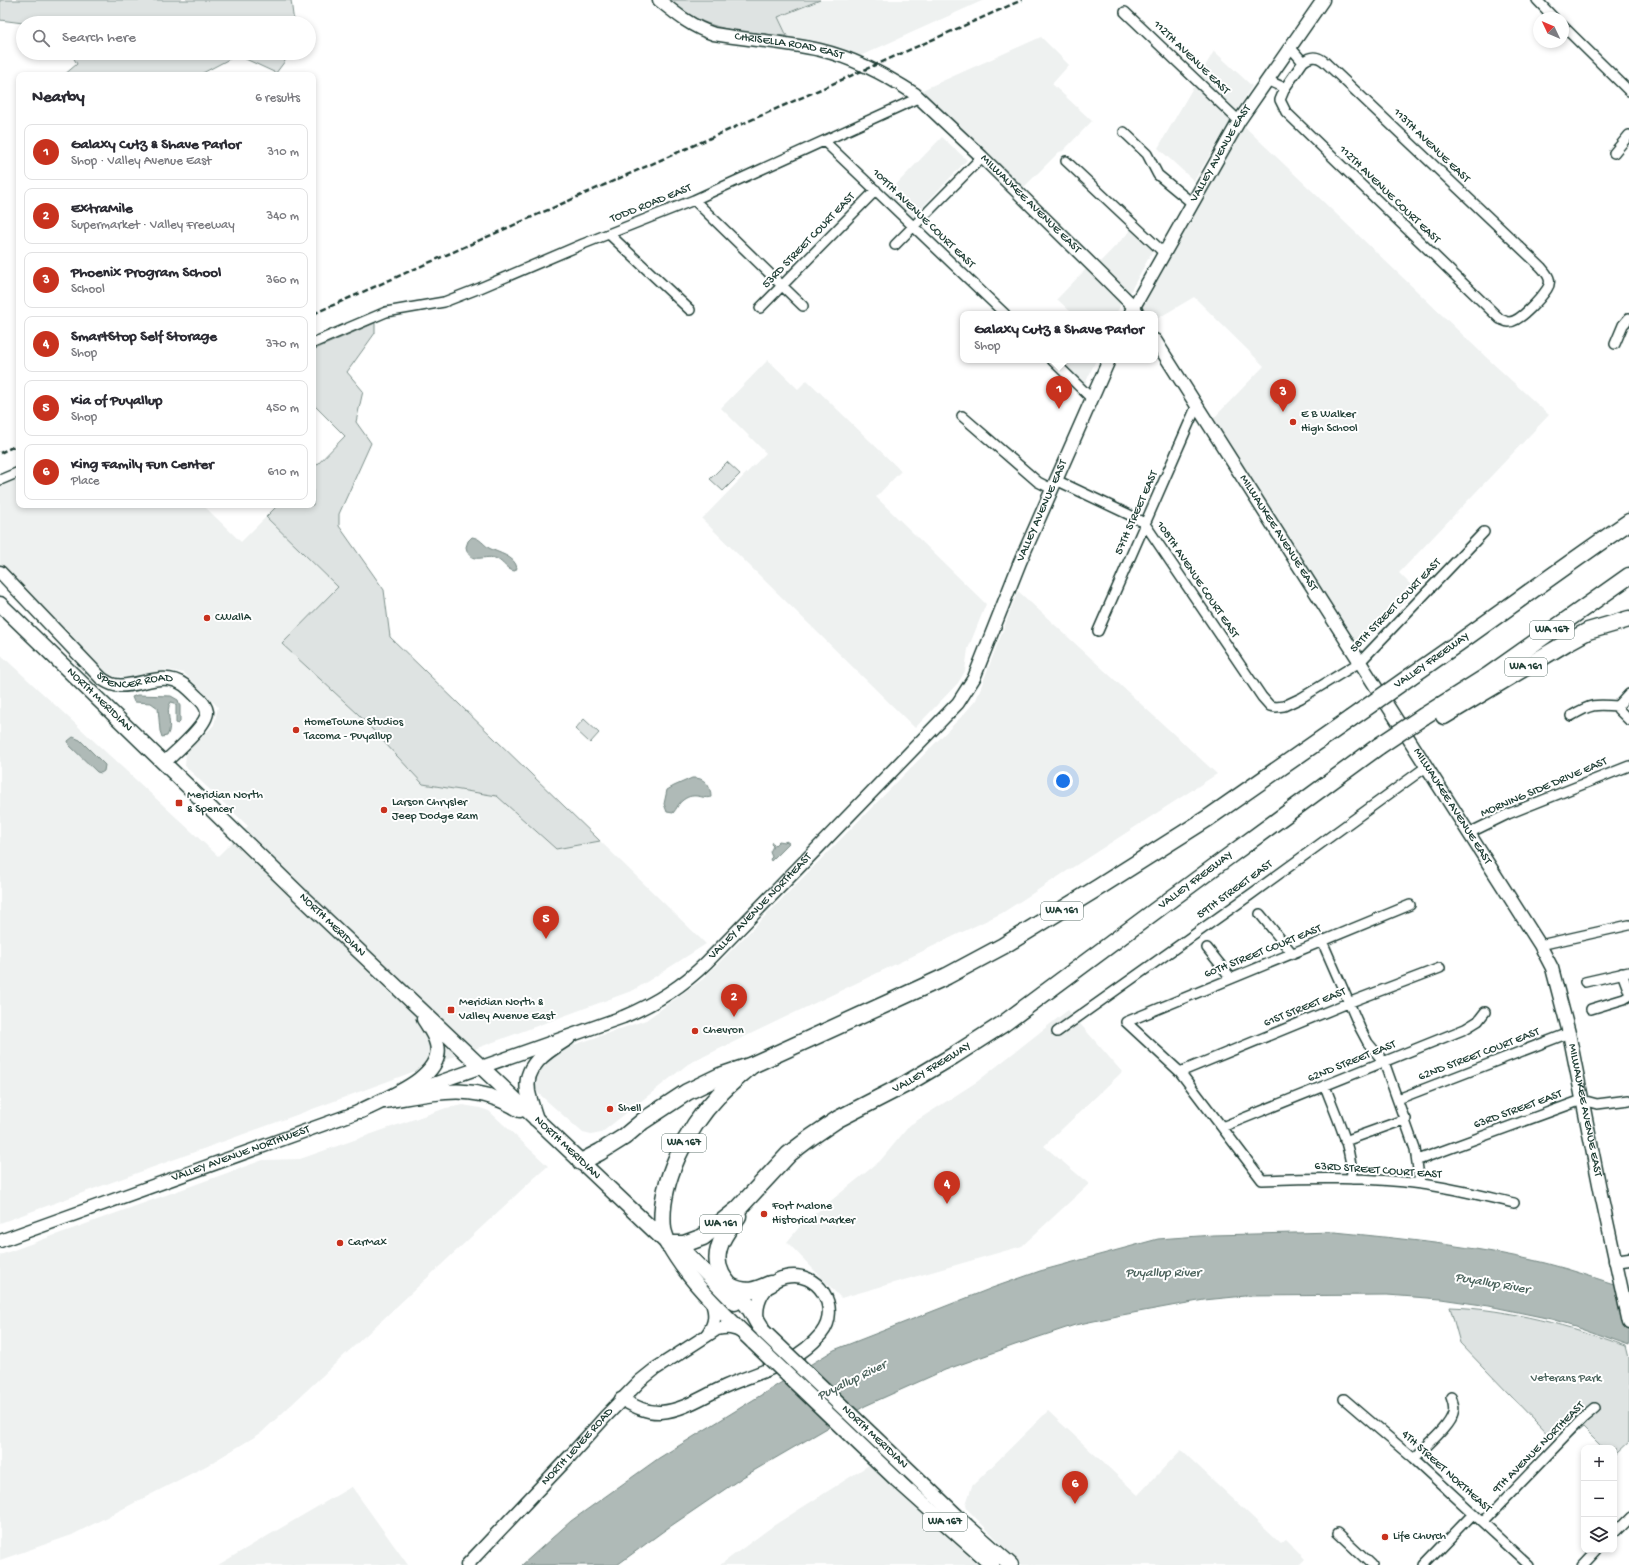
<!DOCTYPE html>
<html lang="en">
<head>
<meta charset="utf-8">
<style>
	body { margin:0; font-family:"Gochi Hand",sans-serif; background:#f2f2f3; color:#2b2b33 }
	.controls { position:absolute; right:12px; bottom:12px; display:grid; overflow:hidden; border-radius:8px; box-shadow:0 2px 6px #0003 }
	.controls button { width:36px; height:36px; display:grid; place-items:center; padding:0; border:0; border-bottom:1px solid #e1e1e2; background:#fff; color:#2b2b33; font:20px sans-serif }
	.compass { position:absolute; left:1533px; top:12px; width:36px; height:36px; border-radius:50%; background:#fff; box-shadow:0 2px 6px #0003; rotate:314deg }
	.you { position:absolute; left:1063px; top:781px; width:14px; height:14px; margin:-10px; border:3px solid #fff; border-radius:50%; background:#1a73e8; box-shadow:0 0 0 6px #1a73e833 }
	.badge { display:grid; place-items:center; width:26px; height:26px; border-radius:50%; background:#c8321e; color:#fff; font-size:13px; font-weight:700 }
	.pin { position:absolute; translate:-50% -33px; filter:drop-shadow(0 1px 2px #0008) }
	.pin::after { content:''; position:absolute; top:21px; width:14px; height:12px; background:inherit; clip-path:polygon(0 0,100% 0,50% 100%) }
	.popup { position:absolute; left:960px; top:311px; width:198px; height:52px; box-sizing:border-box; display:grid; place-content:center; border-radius:8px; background:#fff; filter:drop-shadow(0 1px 3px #0005); font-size:13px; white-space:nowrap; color:#7c7c81 }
	.popup b { font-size:15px; color:#2b2b33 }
	.popup::after { content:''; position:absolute; left:50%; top:100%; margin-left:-8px; border:8px solid transparent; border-top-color:#fff }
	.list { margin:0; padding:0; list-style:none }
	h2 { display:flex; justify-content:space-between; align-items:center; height:52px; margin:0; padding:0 16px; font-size:17px }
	h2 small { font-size:13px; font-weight:400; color:#7c7c81 }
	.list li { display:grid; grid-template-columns:26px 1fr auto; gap:12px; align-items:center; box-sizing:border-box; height:56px; margin:0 8px 8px; padding:0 8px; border:1px solid #e1e1e2; border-radius:8px }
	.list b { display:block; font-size:15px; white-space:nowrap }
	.list p { margin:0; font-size:13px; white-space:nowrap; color:#7c7c81 }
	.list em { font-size:13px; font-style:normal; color:#7c7c81 }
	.icon { flex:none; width:22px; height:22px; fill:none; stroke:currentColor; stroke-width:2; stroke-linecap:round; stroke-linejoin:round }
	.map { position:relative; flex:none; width:1629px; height:1565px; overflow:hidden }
	.search { position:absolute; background:#fff; box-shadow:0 2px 6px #0003; left:16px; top:16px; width:300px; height:44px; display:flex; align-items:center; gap:10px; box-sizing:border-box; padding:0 14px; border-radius:22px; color:#7c7c81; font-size:15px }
	.panel { position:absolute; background:#fff; box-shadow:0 2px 6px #0003; left:16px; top:72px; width:300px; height:436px; border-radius:8px }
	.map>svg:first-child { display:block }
</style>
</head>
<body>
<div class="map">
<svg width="1629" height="1565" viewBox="0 0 1629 1565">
	<rect width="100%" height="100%" fill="#fff"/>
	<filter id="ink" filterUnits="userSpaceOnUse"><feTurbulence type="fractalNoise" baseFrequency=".025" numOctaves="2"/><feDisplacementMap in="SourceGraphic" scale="8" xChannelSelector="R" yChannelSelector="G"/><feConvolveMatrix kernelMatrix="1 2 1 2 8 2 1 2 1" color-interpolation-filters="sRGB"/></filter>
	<g filter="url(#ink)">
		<path fill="#eef1f0" d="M820,0H984L860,56L787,36L778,17Z
			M1041,37L1069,65L1052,84L1092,121L1063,151L1059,152L1022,189L920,91Z
			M1214,51L1252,86L1194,181L1158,148Z
			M1244,126L1488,359L1549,415L1399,573L1416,590L1359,649L1280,522L1274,527L1209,423L1264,366L1194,297L1155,320V314H1143L1140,310Z
			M942,137L967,160L912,218L887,194Z
			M1131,230L1153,250L1130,292L1099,263Z
			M1086,269L1119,299L1120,306L1116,314H1073L1057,299Z
			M768,360L798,389L807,380L901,471L876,497L986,604L968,649L965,671L958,683L915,728L702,519L766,453L721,408Z
			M1054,360H1096L1080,395L1049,365Z
			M19,478V505H203L241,542L266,517L338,587L282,644L358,714L423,784L497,796L556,849L600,841L706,944L634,990L329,1103L0,1223V654L218,856L248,826L185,766L186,753L214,725L218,707L184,673L168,670L129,677L113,676L102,671L0,563V486Z
			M1018,591L1217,774L1002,913L688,1064L601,1133L591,1135L583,1133L538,1093L532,1082L534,1073L548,1058L568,1047L646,1020L703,979L964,714L976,700Z
			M1068,1010L1122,1072L1044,1146L1089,1184L1022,1246L841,1298L787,1242L801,1225L880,1161L910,1125L978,1081Z
			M463,1105L480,1108L489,1111L548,1166L531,1181L261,1433L206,1466L72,1535L0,1560V1255L263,1160L300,1159L446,1108Z
			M1048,1411L1138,1495L1181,1450L1281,1544L1286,1540L1305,1559L1299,1565H1022L967,1509L966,1504L972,1486Z
			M869,1465L978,1565H720L773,1526Z
			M352,1487L408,1565H218L351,1487Z"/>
		<path fill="#dee3e2" stroke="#7e908b" d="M0,0H291L294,23H23L0,20Z
			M670,0H820L778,17L787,36C742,32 705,32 670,0Z
			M71,53H291L276,73L237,55L199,75H64L77,64Z
			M375,323V333L347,372L363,391L356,422L371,443L339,514V526L384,590L390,637L600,841L556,849L497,796L423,784L358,714L282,644L338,587L266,517L278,505H313V469L345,436L313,404V350Z
			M727,462L740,474L723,491L710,479Z
			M584,719L599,733L590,743L575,729Z
			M1450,1307C1510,1309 1570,1326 1626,1346L1629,1358V1441L1614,1455V1448H1603L1583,1428L1560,1447L1460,1343Z"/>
		<path fill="#afbab7" stroke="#758883" d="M472,537C480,538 483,544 489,548C498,553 515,556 517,568L515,571C508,571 503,562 497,559C486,553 470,567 466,547L468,541Z
			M137,695L171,696L178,700L180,706V722L178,724L176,723V705L175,703L171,702C164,711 174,725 167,736L162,737L160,731L158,708L151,703L134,702L132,697Z
			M73,737L80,740L105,765L104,771L101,773L97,772L69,745L68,741Z
			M692,778C704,777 711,785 711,797C703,800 695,791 683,800C678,803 677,809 673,813L667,812L664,804L667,790L674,786Z
			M779,841L785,842L786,841L789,843L771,861L770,859L772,857L770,852L773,846L771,844L772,842L775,845Z
			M1335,1232C1405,1239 1476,1246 1545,1263C1573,1270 1601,1280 1629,1289V1345L1575,1326L1551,1319L1489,1306L1441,1299L1387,1295L1245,1296L1204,1300L1122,1315L1075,1325L1015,1345L945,1370L865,1406L743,1477L665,1530L617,1565H522L571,1521L659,1458L834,1350L992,1288L1040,1271L1158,1239L1213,1235Z"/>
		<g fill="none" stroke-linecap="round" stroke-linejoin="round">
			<defs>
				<path id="street" d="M1537,0L1554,18
					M1125,12L1239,121
					M1563,26L1629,91
					M1267,80L1285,88L1280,100L1286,112L1500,319C1503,320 1506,322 1509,322C1520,322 1541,298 1547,289C1553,280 1547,274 1541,267L1327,64C1320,57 1312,54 1303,62L1290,47
					M1285,88L1303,62
					M1124,132L1147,154L1158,175L1192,203
					M824,141L1005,314
					M1614,153L1629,135
					M1066,161L1164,253
					M694,200L803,306
					M609,234L690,310
					M895,245L982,157
					M760,308L876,190
					M313,343L386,312L444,302L480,288L583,244L694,200L918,98
					M1615,344L1623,325L1629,318
					M1052,360L1092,399
					M962,416L1038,482L1052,489
					M0,480L19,472
					M1056,480L1134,517L1145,524L1262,697L1270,706L1276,707L1284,706L1301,698L1360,662L1484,532
					M1098,631L1197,405
					M1629,694L1618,706V709L1629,720
					M1571,716C1591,704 1595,704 1618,706
					M1469,833L1508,814L1629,766
					M1410,905L1126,1022L1180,1072L1262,1180C1314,1178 1369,1177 1421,1184C1453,1188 1484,1196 1514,1203
					M1260,914L1292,953
					M1322,941L1360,1028L1368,1043L1384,1062L1415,1149L1420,1183
					M1540,945L1629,925
					M1207,948L1231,978
					M1622,973L1629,992
					M1585,982L1629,972
					M1591,1009L1624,999L1629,996
					M1057,1032L1250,895L1426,767
					M1180,1072L1348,1003L1440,968
					M1325,1086C1336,1116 1352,1147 1352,1179
					M1398,1099L1569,1033
					M1222,1127L1465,1029L1478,1021L1485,1012
					M1345,1141L1406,1119
					M1418,1160L1582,1100L1597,1104L1629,1100
					M1344,1399L1414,1459L1529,1565
					M1414,1459C1425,1446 1449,1428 1453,1413C1455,1407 1453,1403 1451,1397
					M1483,1522L1583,1418L1595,1408
					M1338,1533L1372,1565
					M1614,1533L1629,1518
					M1424,1565L1473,1514
					M1583,1565L1597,1550"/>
				<g id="secondary">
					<path id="s1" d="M659,0C676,14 692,27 714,34C749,40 785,42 820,50C854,58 886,75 915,94L982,157L1104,277L1133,306L1138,314"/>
					<path id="s2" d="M1131,312L1239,121L1323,0"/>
					<path id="s3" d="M1155,340L1540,945L1552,968L1569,1033L1601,1194L1629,1323"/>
					<path id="s4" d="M0,572L101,678C105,681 110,684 115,685C138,689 162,669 184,685C188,688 193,693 197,697C202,701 206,706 207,712C207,726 174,753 164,763"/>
					<path id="s5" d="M408,1093L623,1017C654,1004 683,986 707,962L958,703L974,678L1020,562L1109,360"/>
					<path id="s6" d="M0,1241L369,1108"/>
					<path d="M1615,1261L1629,1259"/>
					<path d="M707,1335C716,1323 716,1313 711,1300"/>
					<path d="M621,1399C634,1406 646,1413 661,1412C685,1410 705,1395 726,1386C760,1371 795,1365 821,1334C842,1308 818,1269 785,1277C766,1281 754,1302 758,1321"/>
					<path id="s7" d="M467,1565L570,1456L605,1417L640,1381L655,1369L717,1329C727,1327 734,1327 743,1333"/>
				</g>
				<g id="primary">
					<path id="s8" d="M0,604L304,899L668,1244L687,1254L735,1303"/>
					<path d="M385,1101C435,1093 474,1081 520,1110"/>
					<path d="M361,1111C384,1099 445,1078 437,1044C435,1035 429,1027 424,1019"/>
					<path d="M536,1119C533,1110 530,1101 528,1092C523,1064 549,1050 568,1038"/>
					<path d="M668,1244C689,1282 723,1313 754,1343"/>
					<path d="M918,1479L967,1526L1011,1565"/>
					<path d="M897,1480L992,1565"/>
				</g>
				<g id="highway">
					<path d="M1411,676C1485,625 1556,572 1629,522"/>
					<path d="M1424,716L1489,675L1629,576"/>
					<path d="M1444,716L1566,643L1588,631L1629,619"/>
					<path id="s9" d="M752,1065C741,1075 728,1085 718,1096C687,1128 658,1184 663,1229C664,1234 666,1239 668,1244H684L703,1237L738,1209L789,1154L810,1138L838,1119L906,1084L953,1056L1003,1024L1225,859L1379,746"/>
					<path d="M581,1162L600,1152L624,1137L643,1121L687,1092L720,1076L752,1065L897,999L947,976L1003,946L1099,887L1208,818L1350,719"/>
					<path d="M738,1216C731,1226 722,1236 719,1248C711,1275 735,1289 749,1307C753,1313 756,1320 760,1326"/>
					<path d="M730,1286C747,1294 754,1291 770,1284"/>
				</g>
			</defs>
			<use href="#street" stroke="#1f3d34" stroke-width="12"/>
			<use href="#secondary" stroke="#1f3d34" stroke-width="15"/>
			<use href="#primary" stroke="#1f3d34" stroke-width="17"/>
			<use href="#highway" stroke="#1f3d34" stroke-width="19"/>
			<use href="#street" stroke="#fff" stroke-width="9"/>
			<use href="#secondary" stroke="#fff" stroke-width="12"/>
			<use href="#primary" stroke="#fff" stroke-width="14"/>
			<use href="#highway" stroke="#fff" stroke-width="16"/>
			<path stroke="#1f3d34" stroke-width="2.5" stroke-dasharray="6 3" stroke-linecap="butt" d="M313,314L1022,0
				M0,453L19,444"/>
			<defs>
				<g id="primary-bridge">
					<path id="s10" d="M763,1331L918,1479"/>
					<path d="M754,1343L897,1480"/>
				</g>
				<path id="highway-bridge" d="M1350,719L1411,676
					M1379,746L1424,716"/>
			</defs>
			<use href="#primary-bridge" stroke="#1f3d34" stroke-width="17" stroke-linecap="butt"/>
			<use href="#highway-bridge" stroke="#1f3d34" stroke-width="19" stroke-linecap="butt"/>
			<use href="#primary-bridge" stroke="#fff" stroke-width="14"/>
			<use href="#highway-bridge" stroke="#fff" stroke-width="16"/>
		</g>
	</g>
	<g fill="#c8321e" stroke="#fff" stroke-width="1.5">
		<circle cx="1293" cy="422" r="4"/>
		<circle cx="207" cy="618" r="4"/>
		<circle cx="296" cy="730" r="4"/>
		<rect x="175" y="799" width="8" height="8" rx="2"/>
		<circle cx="384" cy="810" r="4"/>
		<rect x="447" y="1006" width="8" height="8" rx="2"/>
		<circle cx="695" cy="1031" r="4"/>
		<circle cx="610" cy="1109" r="4"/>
		<circle cx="764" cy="1214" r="4"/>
		<circle cx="340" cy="1243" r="4"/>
		<circle cx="1385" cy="1537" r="4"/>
	</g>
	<g text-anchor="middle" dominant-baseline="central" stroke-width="4" stroke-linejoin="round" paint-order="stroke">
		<g fill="#fff" stroke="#627771" stroke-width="1">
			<rect x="1530" y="621" width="44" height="18" rx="3"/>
			<rect x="1505" y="658" width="42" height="18" rx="3"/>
			<rect x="1041" y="902" width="42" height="18" rx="3"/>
			<rect x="662" y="1134" width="44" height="18" rx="3"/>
			<rect x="700" y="1215" width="42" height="18" rx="3"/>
			<rect x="923" y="1513" width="44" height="18" rx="3"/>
		</g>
		<g font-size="11" font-weight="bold" fill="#1f3d34">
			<text x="1552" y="630">WA 167</text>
			<text x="1526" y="667">WA 161</text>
			<text x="1062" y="911">WA 161</text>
			<text x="684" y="1143">WA 167</text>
			<text x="721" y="1224">WA 161</text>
			<text x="945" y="1522">WA 167</text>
		</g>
		<g font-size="12" fill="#1f3d34" stroke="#fff">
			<text stroke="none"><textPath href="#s1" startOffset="141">CHRISELLA ROAD EAST</textPath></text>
			<text transform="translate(1191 58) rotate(44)">112TH AVENUE EAST</text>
			<text transform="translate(1431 146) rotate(44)">113TH AVENUE EAST</text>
			<text stroke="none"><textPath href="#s2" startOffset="182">VALLEY AVENUE EAST</textPath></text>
			<text transform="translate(1389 195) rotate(44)">112TH AVENUE COURT EAST</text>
			<text transform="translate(651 204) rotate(-22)">TODD ROAD EAST</text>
			<text stroke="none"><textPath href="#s1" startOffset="437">MILWAUKEE AVENUE EAST</textPath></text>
			<text transform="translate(923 219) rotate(44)">109TH AVENUE COURT EAST</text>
			<text transform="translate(809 241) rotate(-46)">53RD STREET COURT EAST</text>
			<text stroke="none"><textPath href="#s5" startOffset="900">VALLEY AVENUE EAST</textPath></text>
			<text transform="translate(1137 513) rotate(-66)">57TH STREET EAST</text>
			<text stroke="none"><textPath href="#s3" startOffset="229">MILWAUKEE AVENUE EAST</textPath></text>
			<text transform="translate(1197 580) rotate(56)">108TH AVENUE COURT EAST</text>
			<text transform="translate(1396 606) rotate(-46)">58TH STREET COURT EAST</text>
			<text transform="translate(1432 661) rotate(-35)">VALLEY FREEWAY</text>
			<text stroke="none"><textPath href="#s4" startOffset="181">SPENCER ROAD</textPath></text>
			<text stroke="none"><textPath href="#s8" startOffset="138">NORTH MERIDIAN</textPath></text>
			<text transform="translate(1544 788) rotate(-23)">MORNING SIDE DRIVE EAST</text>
			<text stroke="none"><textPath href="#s3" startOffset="553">MILWAUKEE AVENUE EAST</textPath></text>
			<text stroke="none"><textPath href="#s9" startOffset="857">VALLEY FREEWAY</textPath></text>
			<text transform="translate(1235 890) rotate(-36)">59TH STREET EAST</text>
			<text stroke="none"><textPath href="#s5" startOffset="406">VALLEY AVENUE NORTHEAST</textPath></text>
			<text stroke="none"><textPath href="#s8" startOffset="462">NORTH MERIDIAN</textPath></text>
			<text transform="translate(1263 952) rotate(-22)">60TH STREET COURT EAST</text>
			<text transform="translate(1305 1008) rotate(-22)">61ST STREET EAST</text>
			<text transform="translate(1479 1055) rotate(-21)">62ND STREET COURT EAST</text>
			<text transform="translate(1352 1062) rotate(-22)">62ND STREET EAST</text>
			<text stroke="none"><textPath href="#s9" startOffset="533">VALLEY FREEWAY</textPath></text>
			<text transform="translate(1518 1110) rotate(-20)">63RD STREET EAST</text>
			<text stroke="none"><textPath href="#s3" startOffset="889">MILWAUKEE AVENUE EAST</textPath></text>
			<text stroke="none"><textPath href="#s8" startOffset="786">NORTH MERIDIAN</textPath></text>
			<text stroke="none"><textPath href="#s6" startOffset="256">VALLEY AVENUE NORTHWEST</textPath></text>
			<text transform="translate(1378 1171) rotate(4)">63RD STREET COURT EAST</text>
			<text stroke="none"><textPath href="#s10" startOffset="154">NORTH MERIDIAN</textPath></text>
			<text stroke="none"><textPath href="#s7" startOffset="162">NORTH LEVEE ROAD</textPath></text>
			<text transform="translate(1539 1448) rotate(-45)">9TH AVENUE NORTHEAST</text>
			<text transform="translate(1446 1472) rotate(42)">4TH STREET NORTHEAST</text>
		</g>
		<g font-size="12" fill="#1f3d34" stroke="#fff" text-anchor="start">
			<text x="1301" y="415">E B Walker<tspan x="1301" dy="14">High School</tspan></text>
			<text x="215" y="618">CWallA</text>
			<text x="304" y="723">HomeTowne Studios<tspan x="304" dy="14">Tacoma - Puyallup</tspan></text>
			<text x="187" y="796">Meridian North<tspan x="187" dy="14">&amp; Spencer</tspan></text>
			<text x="392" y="803">Larson Chrysler<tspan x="392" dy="14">Jeep Dodge Ram</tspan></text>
			<text x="459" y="1003">Meridian North &amp;<tspan x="459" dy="14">Valley Avenue East</tspan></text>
			<text x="703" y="1031">Chevron</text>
			<text x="618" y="1109">Shell</text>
			<text x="772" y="1207">Fort Malone<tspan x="772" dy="14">Historical Marker</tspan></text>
			<text x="348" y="1243">CarMax</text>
			<text x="1393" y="1537">Life Church</text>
		</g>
		<g font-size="12" fill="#455e57" stroke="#fff">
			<text x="1566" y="1379">Veterans Park</text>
		</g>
		<g font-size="13" font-style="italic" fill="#4a625b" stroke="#fff">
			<text x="1163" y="1273">Puyallup River</text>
			<text transform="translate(1492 1284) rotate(10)">Puyallup River</text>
			<text transform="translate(852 1381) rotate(-26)">Puyallup River</text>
		</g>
	</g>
</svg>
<div class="controls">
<button>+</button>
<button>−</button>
<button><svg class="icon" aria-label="layers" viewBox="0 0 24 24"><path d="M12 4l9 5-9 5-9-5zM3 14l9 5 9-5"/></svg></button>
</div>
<svg class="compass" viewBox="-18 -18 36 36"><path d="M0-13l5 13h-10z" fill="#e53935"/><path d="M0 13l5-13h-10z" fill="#7c7c81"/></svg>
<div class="you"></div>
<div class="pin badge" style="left:1059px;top:409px">1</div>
<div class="popup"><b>Galaxy Cutz &amp; Shave Parlor</b>Shop</div>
<div class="pin badge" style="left:734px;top:1017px">2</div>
<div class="pin badge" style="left:1283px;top:412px">3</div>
<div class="pin badge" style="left:947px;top:1204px">4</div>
<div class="pin badge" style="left:546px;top:939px">5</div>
<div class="pin badge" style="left:1075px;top:1504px">6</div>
<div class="search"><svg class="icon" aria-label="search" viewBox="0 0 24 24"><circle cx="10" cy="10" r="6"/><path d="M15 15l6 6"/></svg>Search here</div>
<section class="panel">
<h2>Nearby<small>6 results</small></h2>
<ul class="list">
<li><span class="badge">1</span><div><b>Galaxy Cutz &amp; Shave Parlor</b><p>Shop · Valley Avenue East</p></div><em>310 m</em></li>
<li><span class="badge">2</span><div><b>ExtraMile</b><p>Supermarket · Valley Freeway</p></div><em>340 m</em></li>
<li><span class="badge">3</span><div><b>Phoenix Program School</b><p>School</p></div><em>360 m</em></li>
<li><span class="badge">4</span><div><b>SmartStop Self Storage</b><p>Shop</p></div><em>370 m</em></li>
<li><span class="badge">5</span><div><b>Kia of Puyallup</b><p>Shop</p></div><em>450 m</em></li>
<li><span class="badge">6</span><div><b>King Family Fun Center</b><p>Place</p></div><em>610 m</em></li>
</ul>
</section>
</div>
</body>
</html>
